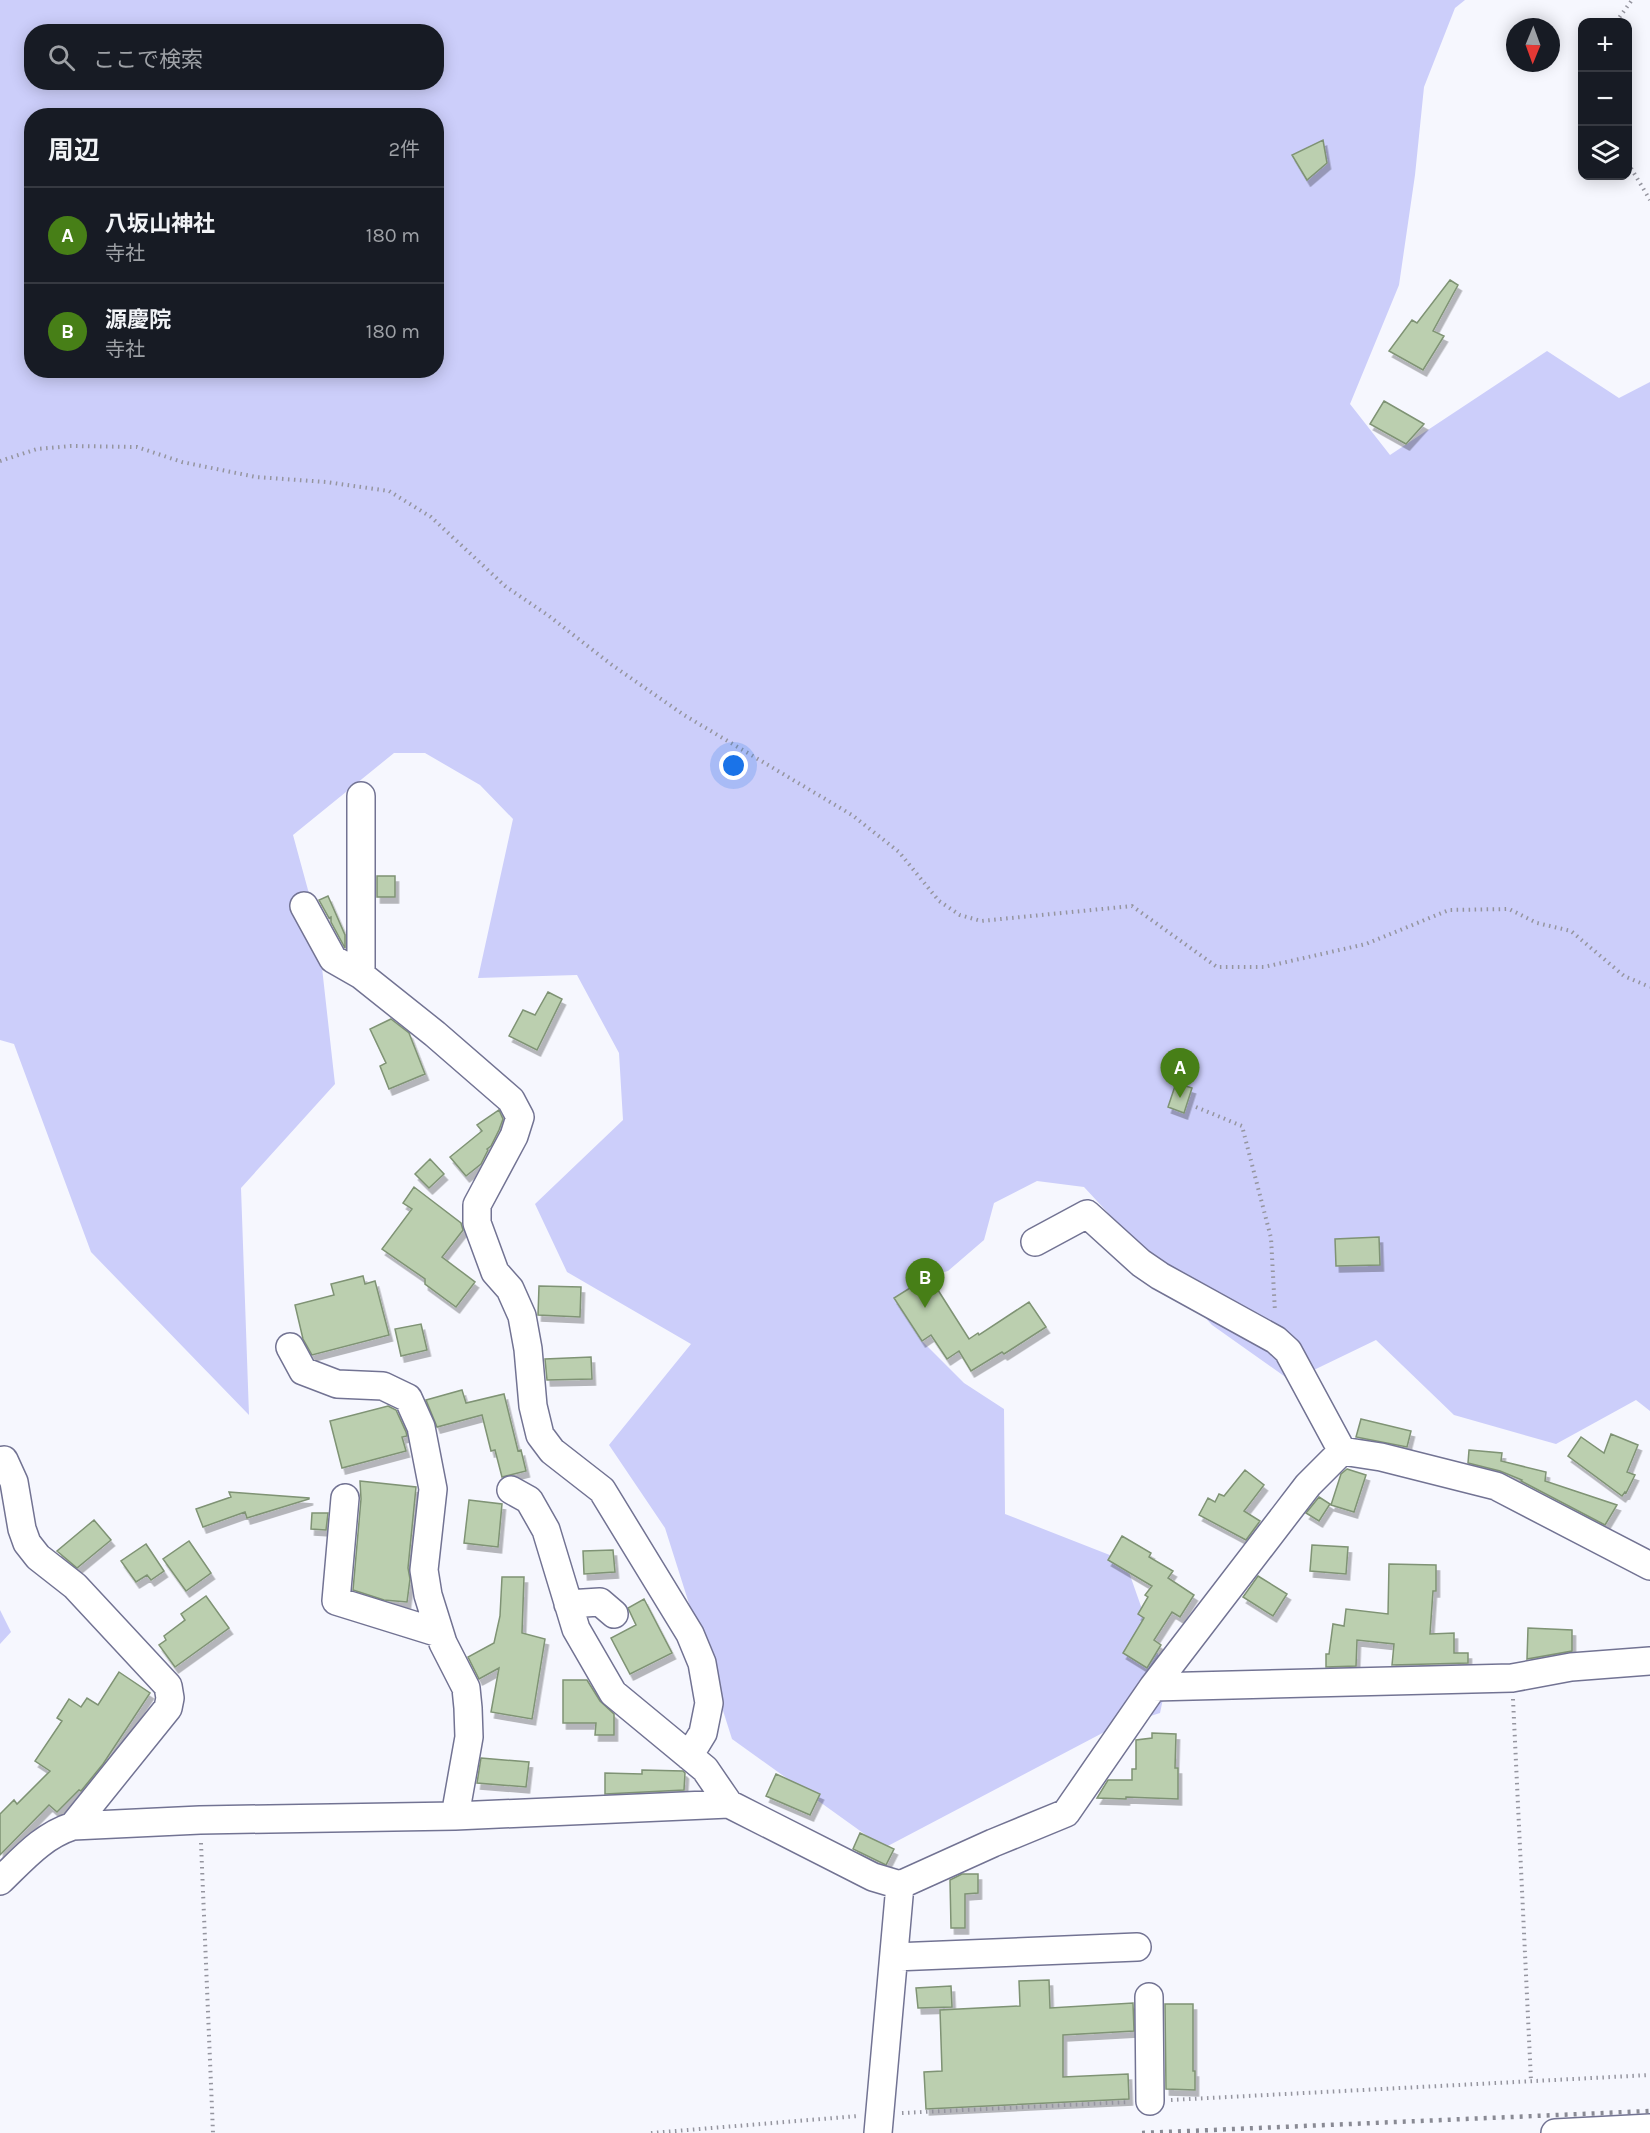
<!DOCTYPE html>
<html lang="ja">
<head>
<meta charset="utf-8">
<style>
	body { margin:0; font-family:Karla,"Noto Sans JP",sans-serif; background:#242831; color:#f1f3f6 }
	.controls { position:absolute; right:18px; top:18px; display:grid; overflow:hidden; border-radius:12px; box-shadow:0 3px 15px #0003 }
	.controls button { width:54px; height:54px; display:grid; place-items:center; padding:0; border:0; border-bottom:2px solid #363941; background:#171b24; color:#f1f3f6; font:30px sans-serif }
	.compass { position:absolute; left:1506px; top:18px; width:54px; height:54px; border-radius:50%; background:#171b24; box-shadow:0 3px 15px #0003; rotate:181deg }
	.you { position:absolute; left:734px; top:766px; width:21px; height:21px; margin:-15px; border:4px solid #fff; border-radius:50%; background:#1a73e8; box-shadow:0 0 0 9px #1a73e833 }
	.badge { display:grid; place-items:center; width:39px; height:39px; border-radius:50%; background:#477f17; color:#fff; font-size:20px; font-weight:700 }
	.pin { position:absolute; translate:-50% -50px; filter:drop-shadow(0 2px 3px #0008) }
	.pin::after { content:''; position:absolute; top:32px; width:21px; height:18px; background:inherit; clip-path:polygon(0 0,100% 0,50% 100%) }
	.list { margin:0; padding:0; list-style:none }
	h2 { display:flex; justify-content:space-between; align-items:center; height:78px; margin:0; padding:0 24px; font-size:26px }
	h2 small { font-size:20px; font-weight:400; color:#9ea1a6 }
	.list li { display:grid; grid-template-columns:39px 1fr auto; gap:18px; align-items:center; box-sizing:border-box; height:96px; padding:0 24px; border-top:2px solid #363941 }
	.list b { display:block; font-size:22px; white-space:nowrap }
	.list p { margin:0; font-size:20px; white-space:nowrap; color:#9ea1a6 }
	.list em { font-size:20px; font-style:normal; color:#9ea1a6 }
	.icon { flex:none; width:33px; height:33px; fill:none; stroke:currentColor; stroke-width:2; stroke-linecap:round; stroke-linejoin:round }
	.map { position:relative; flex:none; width:1650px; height:2133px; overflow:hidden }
	.search { position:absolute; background:#171b24; box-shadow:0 3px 15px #0003; left:24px; top:24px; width:420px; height:66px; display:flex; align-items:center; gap:15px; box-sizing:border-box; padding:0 21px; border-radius:24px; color:#9ea1a6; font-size:22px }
	.panel { position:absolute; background:#171b24; box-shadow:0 3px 15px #0003; left:24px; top:108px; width:420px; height:270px; border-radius:24px }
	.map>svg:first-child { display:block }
</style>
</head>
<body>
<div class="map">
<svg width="1650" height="2133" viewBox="0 0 1650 2133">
	<defs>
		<filter id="shadow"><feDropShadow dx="3.5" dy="6" stdDeviation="0" flood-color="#0004"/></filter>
	</defs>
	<rect width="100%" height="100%" fill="#f6f7fe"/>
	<path fill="#cccefa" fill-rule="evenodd" d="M0,0H1465L1455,8L1424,87L1415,175L1399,285L1350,404L1390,455L1547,351L1619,398L1650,382V1411L1636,1400L1556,1444L1454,1415L1376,1340L1291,1381L1212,1325L1084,1187L1037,1181L994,1203L984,1240L948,1271L929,1276L894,1298L922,1341L964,1383L1004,1409L1005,1514L1125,1561L1167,1680L1160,1713L1112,1728L884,1848L732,1739L665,1528L609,1445L691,1344L567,1272L535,1204L623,1120L619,1053L577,975L478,978L513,819L480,785L425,753H394L293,835L317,923L335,1084L241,1188L249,1415L91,1252L14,1044L0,1040ZM32,32H436V82H32ZM32,116H436V370H32Z
		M0,1610L11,1632L0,1644Z"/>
	<path fill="#bbcfaf" stroke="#7f9374" stroke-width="1.5" filter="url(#shadow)" d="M1323,140L1327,163L1307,180L1292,155Z
		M1450,280L1458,285L1433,331L1444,336L1423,370L1389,351L1412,320L1417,323Z
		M1384,401L1424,424L1406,444L1370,424Z
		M377,876H395V897H377Z
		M328,896L345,935V948L331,922V917L329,918L319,900Z
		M548,992L562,999L537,1050L509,1036L523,1010L535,1015Z
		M391,1019L409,1033L425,1074L389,1089L380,1066L386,1063L370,1029Z
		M1176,1083L1192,1088L1184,1113L1168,1107Z
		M499,1110L503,1119L499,1130L491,1146L487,1149L488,1150L481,1164L466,1176L450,1157L482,1131L477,1125Z
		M430,1159L444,1174L429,1188L415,1174Z
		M414,1187L461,1223L463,1230L442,1257L475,1282L456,1307L425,1284V1279L382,1249L412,1209L403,1203Z
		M1379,1237L1380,1265L1336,1266L1335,1239Z
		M363,1276L365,1284L375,1281L389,1335L312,1355L303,1339L295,1305L334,1295L331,1284Z
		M929,1276L969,1339L978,1333L979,1335L1029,1302L1046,1327L1004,1354L1002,1352L971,1371L959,1351L947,1359L931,1335L922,1341L894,1298Z
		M539,1286L581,1287L580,1317L538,1315Z
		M421,1324L427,1350L401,1356L395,1329Z
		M591,1357L592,1379L547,1380L545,1359Z
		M462,1390L466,1403L504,1394L518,1451L521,1450L526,1471L502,1477L495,1450L491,1451L482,1415L437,1427L426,1400Z
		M388,1406L396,1410L406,1432L407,1436L402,1437L406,1451L342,1468L330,1421Z
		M1361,1419L1411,1431L1407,1447L1356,1437Z
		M1611,1434L1638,1445L1627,1472L1635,1475L1626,1493L1625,1492L1622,1496L1568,1456L1581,1437L1604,1453Z
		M1469,1450L1502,1453L1501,1461L1546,1472L1545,1481L1617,1505L1605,1525L1521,1481L1522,1480L1500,1471L1468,1463Z
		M1347,1469L1366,1475L1354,1512L1331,1505L1341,1474Z
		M1245,1470L1264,1485L1244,1511L1260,1521L1246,1540L1199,1515L1208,1498L1215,1502L1219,1494L1224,1496Z
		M360,1481L416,1487L408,1568L410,1579L407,1602L384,1600L353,1590L361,1499Z
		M229,1492L309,1498V1499L247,1518L245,1512L203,1527L196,1509L231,1497Z
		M1319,1497L1330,1504L1319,1521L1306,1513Z
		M469,1500L502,1504L498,1547L464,1543Z
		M312,1513H328L326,1530L311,1529Z
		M94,1520L111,1540L77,1568L57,1551Z
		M1122,1536L1151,1553L1149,1557L1173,1571L1168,1578L1194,1595L1180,1617L1172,1612L1154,1640L1161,1645L1147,1668L1123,1653L1144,1618L1138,1614L1148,1597L1145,1595L1152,1586L1108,1560Z
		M189,1541L211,1573L186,1591L163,1559Z
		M146,1544L164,1571L151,1580L147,1575L136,1582L121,1561Z
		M1312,1545L1348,1547L1346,1574L1310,1571Z
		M613,1550L615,1572L584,1574L583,1551Z
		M1389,1564L1436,1565V1591H1433L1430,1634L1454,1633V1653H1468V1663L1392,1665L1394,1644L1357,1640L1356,1666L1326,1667V1654H1329L1333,1624L1344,1626L1346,1609L1388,1614Z
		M1258,1576L1287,1594L1273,1616L1243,1597Z
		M502,1577H524L522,1633L545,1639L532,1719L491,1712L499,1668L479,1679L468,1657L494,1643L500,1616Z
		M206,1596L229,1628L175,1667L159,1645L166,1640L164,1636L185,1620L181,1614Z
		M644,1599L672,1653L630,1674L611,1638L636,1625L628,1608Z
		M1528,1628L1572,1630V1651L1527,1659Z
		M119,1672L150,1693L103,1764L81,1791L79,1790L57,1812L49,1805L0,1855V1814L14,1800L17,1804L50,1771L35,1761L62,1721L57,1718L69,1699L81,1707L87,1698L98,1705Z
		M563,1680H587L600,1701L614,1714V1735H595L596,1723H563Z
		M1152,1733L1176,1734L1175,1768H1178V1799L1126,1797V1799L1097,1798L1108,1780H1132V1769H1136V1740L1152,1738Z
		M481,1758L529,1762L526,1787L477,1783Z
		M642,1770L683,1771L685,1773L684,1790L605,1794V1773L642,1774Z
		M776,1774L820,1794L810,1815L766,1796Z
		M860,1833L894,1849L886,1865L853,1849Z
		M962,1874H978V1893L965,1894V1928H951L950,1880Z
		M1049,1980L1050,2008L1133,2003L1134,2031L1063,2035V2077L1128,2074L1129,2099L926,2109L924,2072L942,2071L940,2010L1020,2006L1019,1981Z
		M951,1986L952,2007L918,2008L916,1988Z
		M1165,2004H1193V2071H1195V2090L1166,2089Z"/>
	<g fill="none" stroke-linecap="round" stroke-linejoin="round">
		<defs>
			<path id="minor" d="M361,796V975
				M304,906L333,959L361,975L435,1034L511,1100L520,1117L514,1136L477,1205V1223L495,1272L510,1289L522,1316L528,1349L533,1406L540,1435L552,1451L602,1490L690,1634L702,1663L709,1703L703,1733L689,1756
				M1035,1242L1087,1214L1141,1263L1160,1276L1276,1340L1288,1351L1342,1451
				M290,1347L303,1371L337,1384L383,1386L408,1398L421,1427L433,1489L424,1570L428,1595L443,1643L466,1688L468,1708L469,1737L455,1816
				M0,1461L4,1460L14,1482L22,1529L27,1543L38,1557L75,1586L168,1686L170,1698L168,1708L73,1826
				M511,1490L529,1500L546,1530L576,1629L613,1693L705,1769L729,1804
				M345,1498L336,1601L439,1633
				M568,1604L600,1602L614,1614
				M1153,1687L1512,1678L1571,1667L1650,1661
				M0,1881C23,1859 42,1836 73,1826L200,1820L455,1816L729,1804L873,1877L900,1885L993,1843L1066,1813L1153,1687L1308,1485L1342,1451L1381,1457L1496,1486L1650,1566
				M894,1957L1137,1947
				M1149,1997L1150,2101
				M878,2133L900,1885
				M1555,2133L1650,2128"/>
		</defs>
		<use href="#minor" stroke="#727393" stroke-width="30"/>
		<path stroke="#95959f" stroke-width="4" stroke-dasharray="1.5 4.5" stroke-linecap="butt" d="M1616,22L1632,0
			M1628,163L1650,200
			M0,461L37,449L71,446L137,447L182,462L256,477L326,482L389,491L431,517L505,586L549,616L612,665L684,715L852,815L899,852L939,901L960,915L981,921L1132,906L1217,967H1264L1366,944L1449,910L1509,909L1537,923L1571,931L1624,976L1650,987
			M1196,1107L1242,1126L1271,1238L1275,1312
			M1513,1699L1531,2081
			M201,1843L213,2133
			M1171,2100L1650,2075
			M902,2113L1128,2102
			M651,2133L858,2116"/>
		<use href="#minor" stroke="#fff" stroke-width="27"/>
		<path stroke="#898a94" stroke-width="4.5" stroke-dasharray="3 6" stroke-linecap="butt" d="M1142,2133L1650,2111"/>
	</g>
</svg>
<div class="controls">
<button>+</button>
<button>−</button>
<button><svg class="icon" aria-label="layers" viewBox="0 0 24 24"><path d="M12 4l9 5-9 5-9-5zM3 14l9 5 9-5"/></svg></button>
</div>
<svg class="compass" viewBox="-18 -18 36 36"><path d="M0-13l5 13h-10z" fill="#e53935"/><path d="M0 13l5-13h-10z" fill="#9ea1a6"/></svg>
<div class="you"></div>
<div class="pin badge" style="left:1180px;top:1098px">A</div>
<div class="pin badge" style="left:925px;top:1308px">B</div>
<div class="search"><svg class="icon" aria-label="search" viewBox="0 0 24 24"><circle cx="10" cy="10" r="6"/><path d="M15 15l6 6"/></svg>ここで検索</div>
<section class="panel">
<h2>周辺<small>2件</small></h2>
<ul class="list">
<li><span class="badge">A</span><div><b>八坂山神社</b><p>寺社</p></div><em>180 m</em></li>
<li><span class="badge">B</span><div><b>源慶院</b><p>寺社</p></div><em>180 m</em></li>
</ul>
</section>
</div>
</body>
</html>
